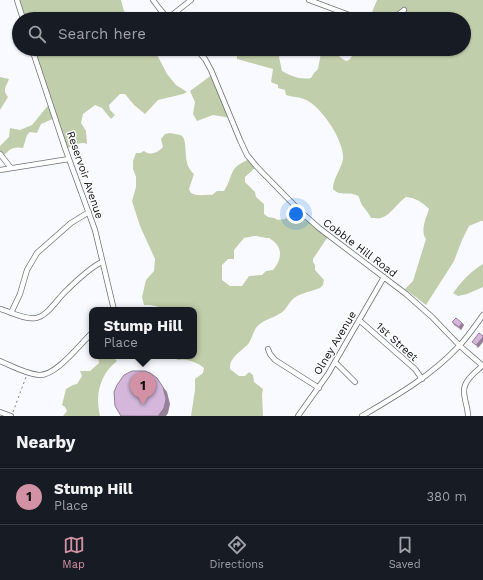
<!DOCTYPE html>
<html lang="en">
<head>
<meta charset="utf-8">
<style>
	body { margin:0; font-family:"Work Sans",sans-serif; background:#20242c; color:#f1f3f6 }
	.you { position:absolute; left:296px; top:214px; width:14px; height:14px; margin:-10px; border:3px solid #fff; border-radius:50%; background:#1a73e8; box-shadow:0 0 0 6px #1a73e833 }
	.badge { display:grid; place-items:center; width:26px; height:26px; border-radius:50%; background:#d391a5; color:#111; font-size:13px; font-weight:700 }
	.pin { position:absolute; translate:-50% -33px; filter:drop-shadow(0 1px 2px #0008) }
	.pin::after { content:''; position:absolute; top:21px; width:14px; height:12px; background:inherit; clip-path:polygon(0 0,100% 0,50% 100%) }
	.popup { position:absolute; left:89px; top:307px; width:108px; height:52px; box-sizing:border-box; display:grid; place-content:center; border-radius:8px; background:#171b24; filter:drop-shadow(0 1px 3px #0005); font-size:13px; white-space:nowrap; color:#9ea1a6 }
	.popup b { font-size:15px; color:#f1f3f6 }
	.popup::after { content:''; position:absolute; left:50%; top:100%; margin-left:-8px; border:8px solid transparent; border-top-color:#171b24 }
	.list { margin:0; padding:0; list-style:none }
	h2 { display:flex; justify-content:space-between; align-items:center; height:52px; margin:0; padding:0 16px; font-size:17px }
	h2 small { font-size:13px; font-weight:400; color:#9ea1a6 }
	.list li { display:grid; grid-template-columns:26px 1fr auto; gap:12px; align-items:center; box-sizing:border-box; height:56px; padding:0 16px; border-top:1px solid #363941 }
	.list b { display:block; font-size:15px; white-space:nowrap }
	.list p { margin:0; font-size:13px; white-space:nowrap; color:#9ea1a6 }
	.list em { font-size:13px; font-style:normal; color:#9ea1a6 }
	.icon { flex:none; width:22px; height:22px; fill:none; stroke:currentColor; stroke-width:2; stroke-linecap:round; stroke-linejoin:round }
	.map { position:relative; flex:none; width:483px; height:416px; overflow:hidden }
	.search { position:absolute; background:#171b24; box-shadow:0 1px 3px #0004; left:12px; right:12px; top:12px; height:44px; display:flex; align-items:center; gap:10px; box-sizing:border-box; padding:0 14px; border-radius:22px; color:#9ea1a6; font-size:15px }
	.sheet { height:108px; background:#171b24 }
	nav { display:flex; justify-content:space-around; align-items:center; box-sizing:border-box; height:56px; border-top:1px solid #363941; background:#171b24; font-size:11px; color:#9ea1a6 }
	nav a { display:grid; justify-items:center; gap:2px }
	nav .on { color:#d391a5 }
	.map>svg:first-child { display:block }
</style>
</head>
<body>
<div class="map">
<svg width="483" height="416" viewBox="0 0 483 416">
	<rect width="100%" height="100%" fill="#f8faff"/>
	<path fill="#c1ceab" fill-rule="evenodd" d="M16,0H121L124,11L130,17L129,19H22Z
		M377,0H483V221H481L469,226L462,240L454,261L426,305L405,289L413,281L426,239C420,231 426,218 429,209C422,202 416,198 406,197C398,202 391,215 381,218C379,219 374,218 371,218C368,211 363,208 361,203C359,199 360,196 356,195C348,191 340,197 333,189C333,178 341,170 343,159C345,142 321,105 304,99C299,97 292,97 286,95L285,90L278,88V85L271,82L273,69L237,59V49H284L279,57L282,71C291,76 300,80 311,78L314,73L318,69L321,53L319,51L320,49C333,49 335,54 346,61L349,60L357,50C367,58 377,54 386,49H464V19H408L400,15L394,19H371V15Z
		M32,49H154L167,74L176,85L187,92L183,94L158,100L145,114L134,105L125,94H120L109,105L110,110L115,115L111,119L102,108L95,105L83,114L81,123L86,131L87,144C81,141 73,146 66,149L55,118L41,124L37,133L30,132L27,135L23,148C11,146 10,150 2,157L0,155V146L9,137L10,128L20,130L32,125L50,103Z
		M213,74L231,118L213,115L197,121L193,114L195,102L190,91Z
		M0,77L9,79C6,87 2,90 8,97L0,110Z
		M170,133C173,134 179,134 182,136C189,143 181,163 194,174L189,189L191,193C198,197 205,194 212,195L217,191H224C229,184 230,176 234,169C238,164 246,161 251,158L257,166L245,177V182L255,192L256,197L264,204V214L268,217L274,218L278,220L285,219L297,208L329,235L313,259V262L315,265V270L324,280L323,285L320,288C312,291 301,293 294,298C288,303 286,311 279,314C271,319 262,320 256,328C252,334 251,343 245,347C239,353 229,358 230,369L239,376H245L249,372L253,375L254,382L263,389L262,394L263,416H191L195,390V379L203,373L204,368C197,362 186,358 178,360L171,356H194V310H163C157,305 151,305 144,305L142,297L146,280L154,271L155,259L140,226L132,201L136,187V177L133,169V161L136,153H140L144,151C151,156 157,153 163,147L161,139L165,134ZM254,236C260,236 262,238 269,238C283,246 283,258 273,270L266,271L262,275L249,276L242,286H230L222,280V265L228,259H234V250L244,238Z
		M483,264V287L467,294L458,296L453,293C461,282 471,271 483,264Z
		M98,356H112L117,361C105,370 98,385 98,400C98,405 99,411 100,416H63L67,411L65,407L62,405L66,389L73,385L77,384L82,376L80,371H90L99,363Z"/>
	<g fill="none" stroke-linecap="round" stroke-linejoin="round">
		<defs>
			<path id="minor" d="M17,0L23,19
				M153,0L159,8L168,19
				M309,0L360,19
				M167,19L191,0
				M393,19L404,10
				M32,49L65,148L95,230L114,310
				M196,49L205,59L211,70L240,140L247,155L257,167L301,212L319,228L406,294L432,317L460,346L483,366
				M0,154L11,168
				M0,170L69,159
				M0,309C11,312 25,320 36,318C47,316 56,301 64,293C74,283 89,268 102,262
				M11,313L20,294L27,270L37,253L71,223L89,212
				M359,320L415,369L422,379
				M268,349L270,354L275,360L319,388
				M0,361C12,366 26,374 39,375C56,376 79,345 92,333
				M335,362L355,382
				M0,412L11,416
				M298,416L328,374L384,277
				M362,416C396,396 431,376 458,347C467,338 475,326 483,315
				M468,416C468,408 464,399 464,391C464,380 476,372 483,365"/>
		</defs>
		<use href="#minor" stroke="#6e7178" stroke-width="6"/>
		<path stroke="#808185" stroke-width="1" stroke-dasharray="2 3" stroke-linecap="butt" d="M13,412L26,377"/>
		<use href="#minor" stroke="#fff" stroke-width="4.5"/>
	</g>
	<path fill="#b69dbc" d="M452,322L462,323L464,325L461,330L454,325Z"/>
	<path fill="#948099" d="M462,323L464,325L461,330L459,327Z
		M483,337V342L478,348L476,345Z
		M163,387L167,392L170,404L168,413L166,416H159V415Z"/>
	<path fill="#d4b7db" stroke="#948099" d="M456,318L462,323L459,327L452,322Z
		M479,333L483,336V337L476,345L472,342Z
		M132,371H145L150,373L157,378L163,387L166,399L164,408L158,416H121L115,406L114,392L117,385L124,375Z"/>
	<g text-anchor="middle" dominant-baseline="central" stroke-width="3" stroke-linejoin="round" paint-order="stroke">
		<g font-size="11" fill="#0c0d10" stroke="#fff">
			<text transform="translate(85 175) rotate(71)">Reservoir Avenue</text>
			<text transform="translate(360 248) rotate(37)">Cobble Hill Road</text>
			<text transform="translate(397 342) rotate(42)">1st Street</text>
			<text transform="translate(335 343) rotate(-59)">Olney Avenue</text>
		</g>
	</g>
</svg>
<div class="you"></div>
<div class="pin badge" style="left:143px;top:405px">1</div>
<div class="popup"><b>Stump Hill</b>Place</div>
<div class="search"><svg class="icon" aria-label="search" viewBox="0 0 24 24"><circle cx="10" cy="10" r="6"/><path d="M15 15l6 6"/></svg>Search here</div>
</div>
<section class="sheet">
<h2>Nearby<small></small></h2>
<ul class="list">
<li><span class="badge">1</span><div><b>Stump Hill</b><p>Place</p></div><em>380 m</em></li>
</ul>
</section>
<nav>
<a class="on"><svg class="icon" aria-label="map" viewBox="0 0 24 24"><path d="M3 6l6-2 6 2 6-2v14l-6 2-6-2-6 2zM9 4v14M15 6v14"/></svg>Map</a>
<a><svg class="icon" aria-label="directions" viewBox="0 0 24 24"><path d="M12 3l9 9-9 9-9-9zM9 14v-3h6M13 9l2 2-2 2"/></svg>Directions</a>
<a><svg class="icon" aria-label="saved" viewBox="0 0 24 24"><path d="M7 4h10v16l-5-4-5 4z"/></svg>Saved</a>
</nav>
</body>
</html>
